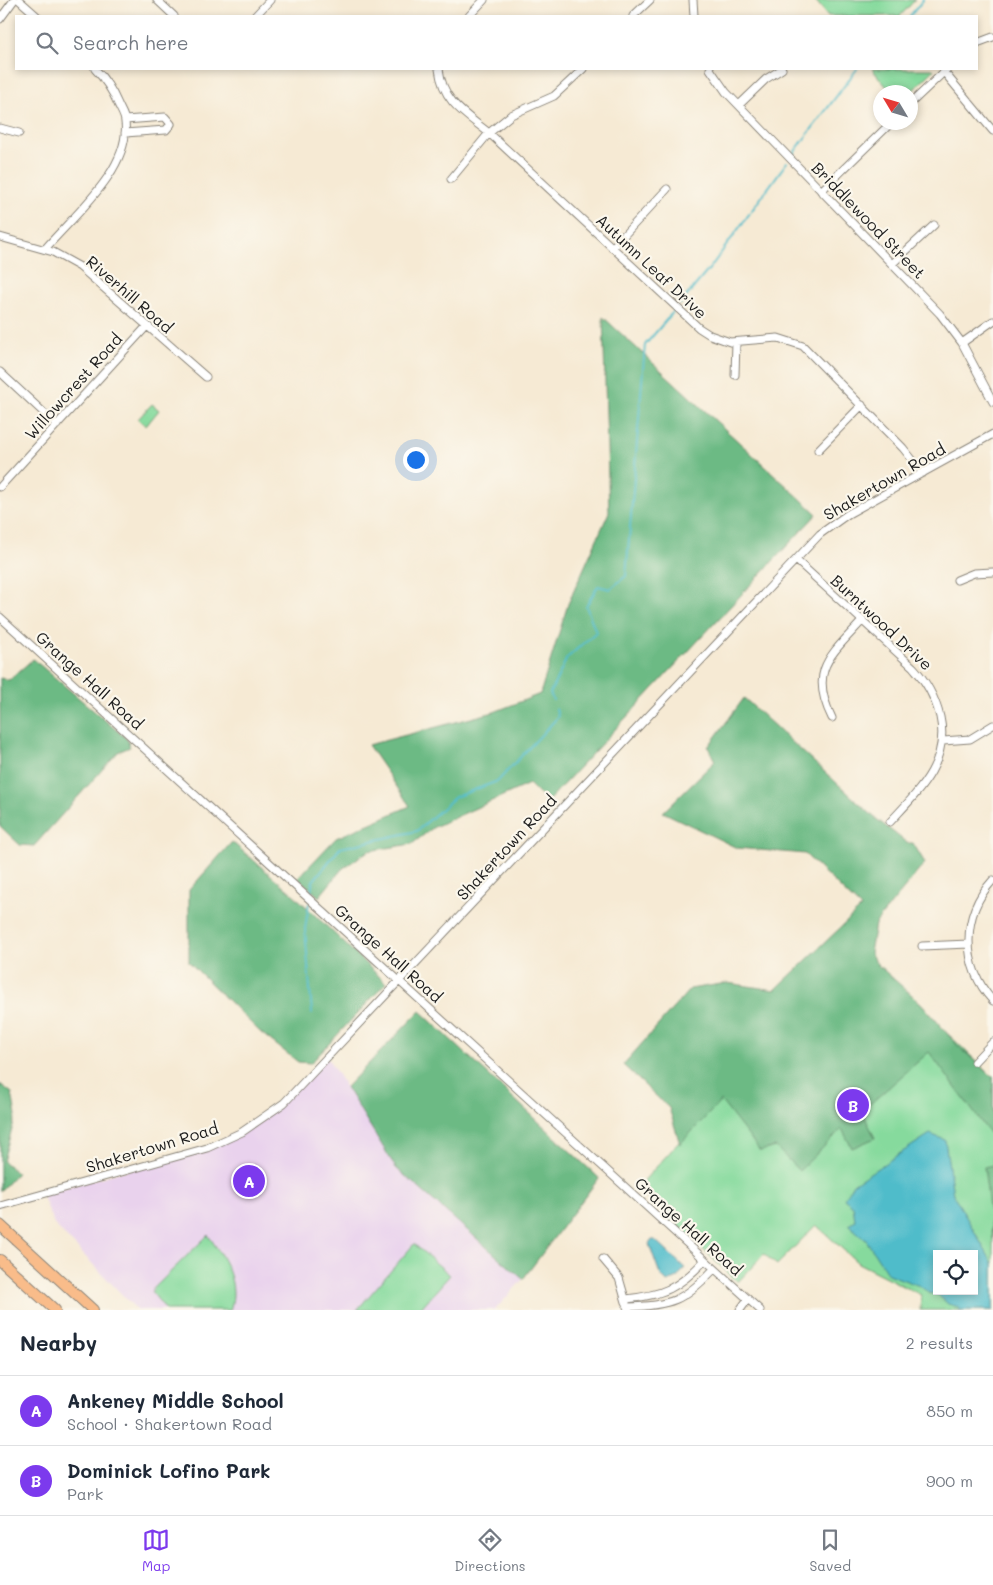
<!DOCTYPE html>
<html lang="en">
<head>
<meta charset="utf-8">
<style>
	body { margin:0; font-family:Mali,sans-serif; background:#f6f6f7; color:#1f2937 }
	.controls { position:absolute; right:15px; bottom:15px; display:grid; overflow:hidden; border-radius:0px; box-shadow:0 2px 8px #0003 }
	.controls button { width:45px; height:45px; display:grid; place-items:center; padding:0; border:0; border-bottom:1px solid #e0e1e3; background:#fff; color:#1f2937; font:25px sans-serif }
	.compass { position:absolute; left:873px; top:85px; width:45px; height:45px; border-radius:50%; background:#fff; box-shadow:0 2px 8px #0003; rotate:308deg }
	.you { position:absolute; left:415px; top:459px; width:18px; height:18px; margin:-12px; border:4px solid #fff; border-radius:50%; background:#1a73e8; box-shadow:0 0 0 8px #1a73e833 }
	.badge { display:grid; place-items:center; width:32px; height:32px; border-radius:50%; background:#7c3aed; color:#fff; font-size:16px; font-weight:700 }
	.pin { position:absolute; translate:-50% -50%; border:2px solid #fff; box-shadow:0 1px 5px #0006 }
	.list { margin:0; padding:0; list-style:none }
	h2 { display:flex; justify-content:space-between; align-items:center; height:65px; margin:0; padding:0 20px; font-size:21px }
	h2 small { font-size:16px; font-weight:400; color:#747a83 }
	.list li { display:grid; grid-template-columns:32px 1fr auto; gap:15px; align-items:center; box-sizing:border-box; height:70px; padding:0 20px; border-top:1px solid #e0e1e3 }
	.list b { display:block; font-size:19px; white-space:nowrap }
	.list p { margin:0; font-size:16px; white-space:nowrap; color:#747a83 }
	.list em { font-size:16px; font-style:normal; color:#747a83 }
	.icon { flex:none; width:28px; height:28px; fill:none; stroke:currentColor; stroke-width:2; stroke-linecap:round; stroke-linejoin:round }
	.map { position:relative; flex:none; width:993px; height:1310px; overflow:hidden }
	.search { position:absolute; background:#fff; box-shadow:0 2px 8px #0003; left:15px; right:15px; top:15px; height:55px; display:flex; align-items:center; gap:12px; box-sizing:border-box; padding:0 18px; border-radius:0px; color:#747a83; font-size:19px }
	.sheet { height:205px; background:#fff }
	nav { display:flex; justify-content:space-around; align-items:center; box-sizing:border-box; height:70px; border-top:1px solid #e0e1e3; background:#fff; font-size:14px; color:#747a83 }
	nav a { display:grid; justify-items:center; gap:2px }
	nav .on { color:#7c3aed }
	.map>svg:first-child { display:block }
</style>
</head>
<body>
<div class="map">
<svg width="993" height="1310" viewBox="0 0 993 1310">
	<rect width="100%" height="100%" fill="#fbf7ec"/>
	<filter id="ink" filterUnits="userSpaceOnUse"><feTurbulence type="fractalNoise" baseFrequency=".02" numOctaves="2"/><feDisplacementMap in="SourceGraphic" scale="10" xChannelSelector="R" yChannelSelector="G"/><feConvolveMatrix kernelMatrix="1 2 1 2 8 2 1 2 1" color-interpolation-filters="sRGB"/></filter>
	<filter id="wash" filterUnits="userSpaceOnUse"><feTurbulence type="fractalNoise" baseFrequency=".0096" numOctaves="4" result="noise"/><feDisplacementMap in="SourceGraphic" scale="20" xChannelSelector="R" yChannelSelector="G"/><feGaussianBlur stdDeviation="1.12" result="paint"/><feColorMatrix in="noise" values="0 0 0 0 0 0 0 0 0 0 0 0 0 0 0 0 0 1.4 0 .05"/><feComposite in="paint" operator="in"/></filter>
	<g filter="url(#wash)">
		<rect width="100%" height="100%" fill="#f6ead4"/>
		<path fill="#e9d2ed" d="M327,1057L396,1168L523,1279L495,1310H137L54,1224L42,1194L207,1148L262,1119Z"/>
		<path fill="#86da9d" stroke="#517b5c" fill-rule="evenodd" d="M815,0H915L900,16H828Z
			M872,69H932L934,70L910,93L891,92Z
			M152,404L159,410L146,426L138,419Z
			M857,947L993,1077V1310H920L921,1295L858,1263L816,1225L777,1265L764,1254L738,1282L637,1188ZM937,1254H974V1291H937Z
			M208,1235C223,1256 240,1283 230,1310H166L151,1291Z
			M414,1244L450,1275L419,1310H357Z"/>
		<path fill="#6cba84" stroke="#446b50" d="M603,317L817,514L547,802L529,784L434,827L412,844L368,851L342,869L319,897L298,878L336,838L410,806L368,745L494,712L540,694L568,604L609,512Z
			M33,659L127,739L130,747L118,752L34,846L20,845L0,826V678L9,680Z
			M744,698L874,817L907,843H913L925,863L875,924L870,953L878,965L922,1004L958,1046L993,1077V1138L929,1052L862,1111L875,1138L852,1148L842,1129L799,1171L776,1147L760,1151L721,1101L680,1144L669,1108L623,1065L690,989L727,983L775,990L861,908L805,854L737,848L663,812L715,761L708,747Z
			M232,842L293,894L386,983L311,1063L298,1062L260,1032L189,962V890Z
			M420,1011L599,1178L523,1279L396,1168L346,1087Z
			M0,1084L12,1093L16,1115L3,1161L17,1173L0,1191Z
			M993,1165V1239L984,1167Z"/>
		<path fill="#50bcca" stroke="#366c73" fill-rule="evenodd" d="M930,1134L945,1140L953,1194L993,1264V1310H959V1307L948,1304L938,1295L929,1293L920,1286L888,1274L866,1240L849,1225L855,1220L853,1206L844,1199L853,1184ZM937,1254H974V1291H937Z
			M652,1240H655L685,1268L676,1279L667,1282L660,1274L649,1244Z"/>
		<g fill="none" stroke-linecap="round" stroke-linejoin="round">
			<path stroke="#50bcca" stroke-width="2" d="M910,16L923,0
				M793,154L857,69
				M680,304L710,268L787,162
				M553,700L550,693L567,658L596,632L586,606L598,586L610,589L626,576L645,345L674,311
				M310,896L313,881L340,848L417,831L455,797L498,781L558,717L556,709
				M309,903L305,929L312,1013"/>
		</g>
	</g>
	<g filter="url(#ink)">
		<g fill="none" stroke-linecap="round" stroke-linejoin="round">
			<defs>
				<path id="minor" d="M19,0L37,16
					M157,0L174,16
					M693,0L694,16
					M255,16L270,0
					M469,16L484,0
					M633,16L650,0
					M0,19L14,0
					M977,43L993,37
					M439,69C443,102 464,113 489,133L699,328L710,335L730,342L778,338L803,346L903,448L923,473
					M710,69L726,92L940,314L962,343L993,402
					M944,72L993,131
					M910,104L947,69
					M739,105L766,79L782,69
					M0,128L19,133
					M125,133L166,130L171,124L165,117L125,120
					M451,179L489,133L511,115L554,96L583,69
					M821,191L892,122
					M0,237L53,252L80,267L206,377
					M612,248L667,189
					M45,249C73,216 131,169 125,122C125,116 120,109 118,104C112,90 105,79 95,69
					M892,264L934,225
					M962,343L993,321
					M0,372L57,425
					M735,375L736,342
					M818,450L862,405
					M0,487L146,327
					M796,560L913,667C927,682 935,697 940,717C950,762 918,792 890,822
					M957,580L974,573L993,572
					M0,617L760,1310
					M832,718C808,670 831,655 862,621
					M943,741L970,739L993,725
					M993,880C961,915 961,966 993,1001
					M922,946L969,944
					M974,1062L993,1042
					M0,1206L207,1148L242,1132L284,1103L820,534L848,514L993,434
					M603,1259L619,1278L626,1302
					M626,1299C664,1295 679,1288 705,1260
					M627,1307C670,1306 684,1301 714,1269
					M740,1310L748,1299"/>
				<path id="highway" d="M0,1225L93,1310
					M0,1260L55,1310"/>
			</defs>
			<use href="#minor" stroke="#898378" stroke-width="9"/>
			<use href="#highway" stroke="#898378" stroke-width="12"/>
			<use href="#minor" stroke="#fff" stroke-width="7"/>
			<use href="#highway" stroke="#f9bc8a" stroke-width="10"/>
		</g>
	</g>
	<g text-anchor="middle" dominant-baseline="central" stroke-width="4.5" stroke-linejoin="round" paint-order="stroke">
		<g font-size="16" fill="#1c1c1c" stroke="#fbf7ec">
			<text transform="translate(869 220) rotate(46)">Briddlewood Street</text>
			<text transform="translate(652 266) rotate(43)">Autumn Leaf Drive</text>
			<text transform="translate(130 294) rotate(41)">Riverhill Road</text>
			<text transform="translate(73 386) rotate(-48)">Willowcrest Road</text>
			<text transform="translate(884 481) rotate(-30)">Shakertown Road</text>
			<text transform="translate(882 622) rotate(43)">Burntwood Drive</text>
			<text transform="translate(90 680) rotate(42)">Grange Hall Road</text>
			<text transform="translate(506 847) rotate(-47)">Shakertown Road</text>
			<text transform="translate(389 953) rotate(42)">Grange Hall Road</text>
			<text transform="translate(152 1147) rotate(-17)">Shakertown Road</text>
			<text transform="translate(689 1226) rotate(42)">Grange Hall Road</text>
		</g>
	</g>
</svg>
<div class="controls">
<button><svg class="icon" aria-label="locate" viewBox="0 0 24 24"><circle cx="12" cy="12" r="6"/><path d="M12 2v4M12 18v4M2 12h4M18 12h4"/></svg></button>
</div>
<svg class="compass" viewBox="-18 -18 36 36"><path d="M0-13l5 13h-10z" fill="#e53935"/><path d="M0 13l5-13h-10z" fill="#747a83"/></svg>
<div class="you"></div>
<div class="pin badge" style="left:249px;top:1181px">A</div>
<div class="pin badge" style="left:853px;top:1105px">B</div>
<div class="search"><svg class="icon" aria-label="search" viewBox="0 0 24 24"><circle cx="10" cy="10" r="6"/><path d="M15 15l6 6"/></svg>Search here</div>
</div>
<section class="sheet">
<h2>Nearby<small>2 results</small></h2>
<ul class="list">
<li><span class="badge">A</span><div><b>Ankeney Middle School</b><p>School · Shakertown Road</p></div><em>850 m</em></li>
<li><span class="badge">B</span><div><b>Dominick Lofino Park</b><p>Park</p></div><em>900 m</em></li>
</ul>
</section>
<nav>
<a class="on"><svg class="icon" aria-label="map" viewBox="0 0 24 24"><path d="M3 6l6-2 6 2 6-2v14l-6 2-6-2-6 2zM9 4v14M15 6v14"/></svg>Map</a>
<a><svg class="icon" aria-label="directions" viewBox="0 0 24 24"><path d="M12 3l9 9-9 9-9-9zM9 14v-3h6M13 9l2 2-2 2"/></svg>Directions</a>
<a><svg class="icon" aria-label="saved" viewBox="0 0 24 24"><path d="M7 4h10v16l-5-4-5 4z"/></svg>Saved</a>
</nav>
</body>
</html>
